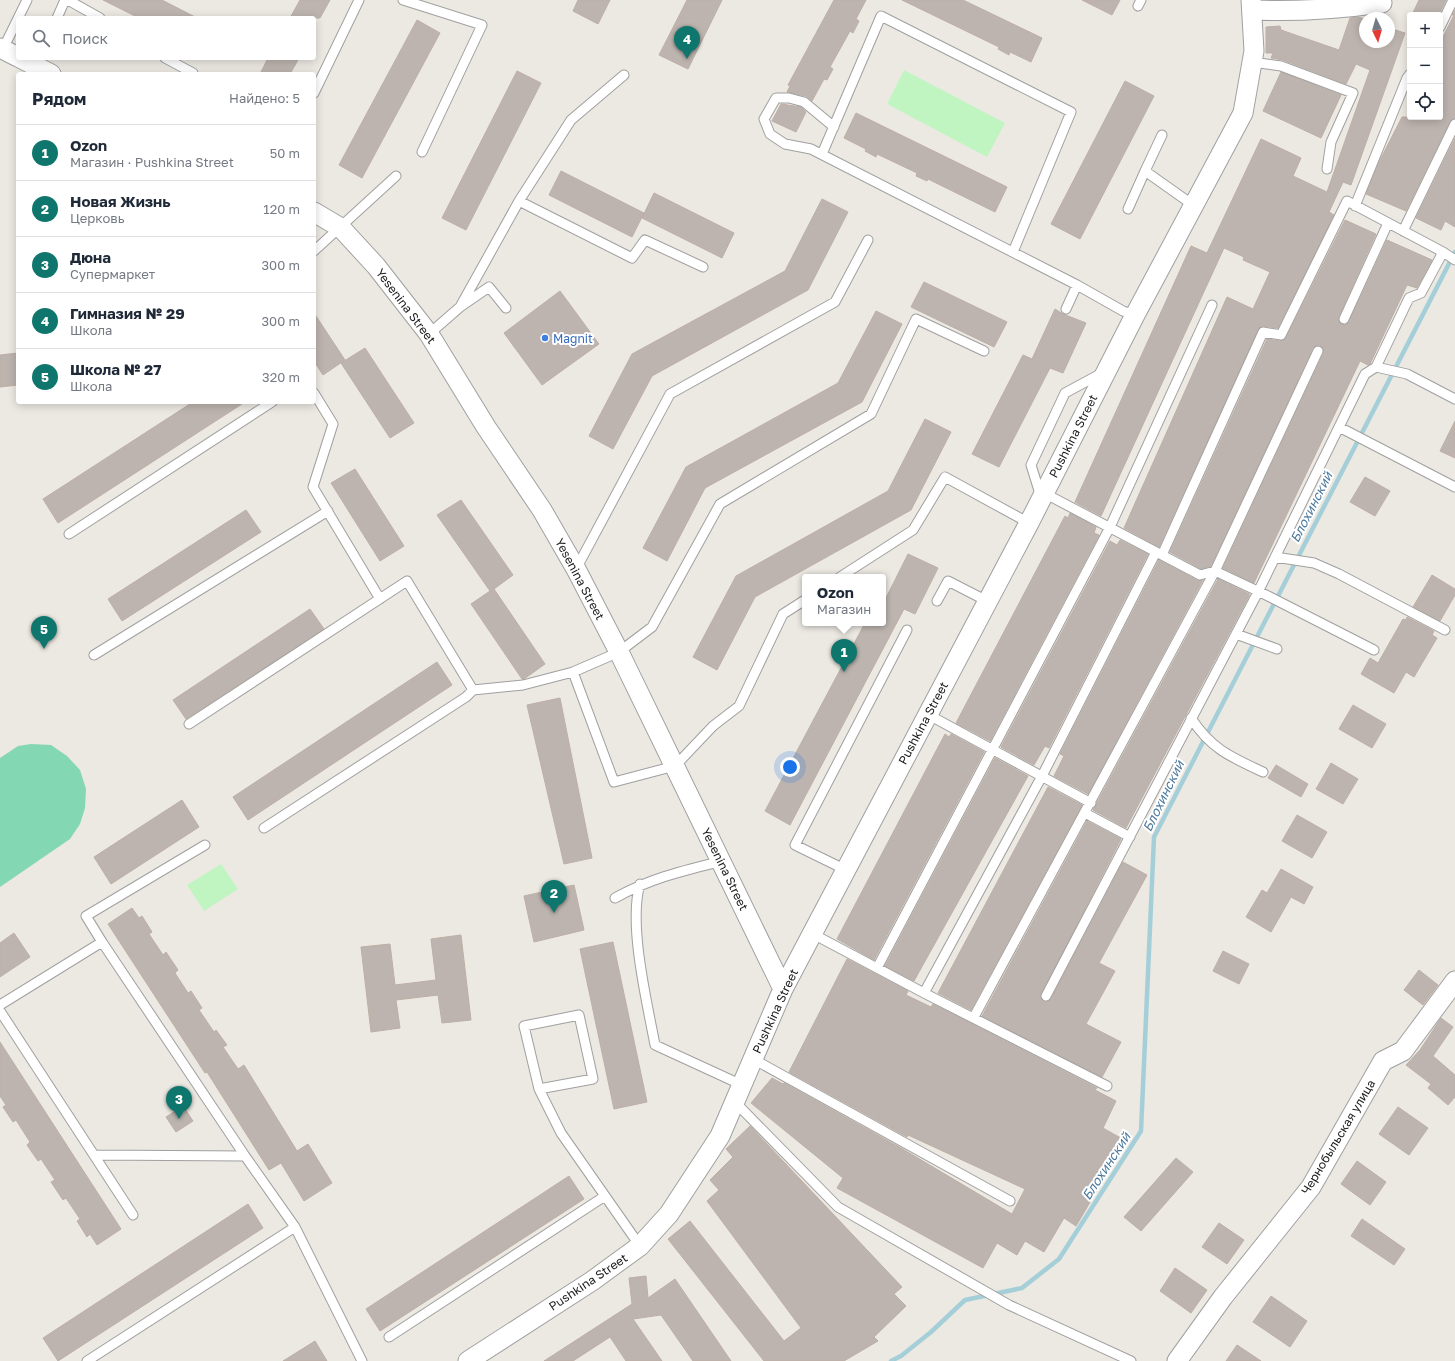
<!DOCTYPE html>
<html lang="ru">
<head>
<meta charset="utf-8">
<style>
	body { margin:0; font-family:"Golos Text",sans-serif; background:#f6f6f7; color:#1f2937 }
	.controls { position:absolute; right:12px; top:12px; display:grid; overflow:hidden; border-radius:4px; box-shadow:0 2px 10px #0003 }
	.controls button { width:36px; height:36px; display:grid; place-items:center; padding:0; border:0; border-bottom:1px solid #e0e1e3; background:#fff; color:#1f2937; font:20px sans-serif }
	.compass { position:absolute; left:1359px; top:12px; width:36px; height:36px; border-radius:50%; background:#fff; box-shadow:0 2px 10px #0003; rotate:175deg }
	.you { position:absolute; left:790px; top:767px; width:14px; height:14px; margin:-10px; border:3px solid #fff; border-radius:50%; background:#1a73e8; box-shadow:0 0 0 6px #1a73e833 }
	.badge { display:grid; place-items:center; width:26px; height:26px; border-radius:50%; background:#0f766e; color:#fff; font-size:13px; font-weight:700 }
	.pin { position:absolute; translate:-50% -33px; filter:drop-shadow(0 1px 2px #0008) }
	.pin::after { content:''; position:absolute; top:21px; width:14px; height:12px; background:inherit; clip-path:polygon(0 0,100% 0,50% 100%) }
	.popup { position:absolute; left:802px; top:574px; width:84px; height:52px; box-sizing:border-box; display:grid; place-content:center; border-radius:4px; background:#fff; filter:drop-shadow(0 1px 3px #0005); font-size:13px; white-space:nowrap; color:#747a83 }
	.popup b { font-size:15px; color:#1f2937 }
	.popup::after { content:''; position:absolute; left:50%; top:100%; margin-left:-8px; border:8px solid transparent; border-top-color:#fff }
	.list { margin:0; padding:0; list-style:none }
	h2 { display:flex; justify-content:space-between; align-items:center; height:52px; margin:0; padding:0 16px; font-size:17px }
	h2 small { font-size:13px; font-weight:400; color:#747a83 }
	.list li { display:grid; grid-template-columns:26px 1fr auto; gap:12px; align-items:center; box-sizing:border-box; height:56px; padding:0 16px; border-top:1px solid #e0e1e3 }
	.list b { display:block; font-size:15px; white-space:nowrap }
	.list p { margin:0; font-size:13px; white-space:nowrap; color:#747a83 }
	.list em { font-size:13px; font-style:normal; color:#747a83 }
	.icon { flex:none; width:22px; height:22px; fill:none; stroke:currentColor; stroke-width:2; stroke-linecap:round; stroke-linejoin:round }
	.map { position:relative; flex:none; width:1455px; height:1361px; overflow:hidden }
	.search { position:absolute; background:#fff; box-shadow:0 2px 10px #0003; left:16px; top:16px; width:300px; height:44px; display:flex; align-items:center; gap:10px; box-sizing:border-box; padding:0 14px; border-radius:4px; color:#747a83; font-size:15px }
	.panel { position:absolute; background:#fff; box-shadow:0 2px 10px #0003; left:16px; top:72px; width:300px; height:332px; border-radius:4px }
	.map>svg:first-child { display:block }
</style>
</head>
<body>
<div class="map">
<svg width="1455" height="1361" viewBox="0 0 1455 1361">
	<rect width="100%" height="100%" fill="#ece8e2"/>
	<path fill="#c0f5c2" d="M904,70L1005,123L987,157L887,104Z
		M221,864L238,889L204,911L187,885Z"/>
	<path fill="#84d7b3" d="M31,744L51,745L67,756L80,770L86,789L85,808L80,824L70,839L0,887V758L18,746Z"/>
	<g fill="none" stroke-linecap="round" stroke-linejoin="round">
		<path stroke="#a5cfd8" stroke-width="4.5" d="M891,1361L901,1356L931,1332L965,1300L1022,1288L1059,1259L1141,1131L1154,837L1455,252"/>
	</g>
	<path fill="#bdb4af" stroke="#bdafa5" d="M103,0H162L197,18H139Z
		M300,0H330L320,18H290Z
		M578,0H610L598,24L573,11Z
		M687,0H722L688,69L659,55Z
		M834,0H866L856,19L859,21L853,33L850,31L830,67L833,69L827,80L824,79L812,101L806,96L787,92L790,86L788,85Z
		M902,0H963L1042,38L1031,62L1010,52L1009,55L998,49L999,47Z
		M1082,0H1120L1112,15Z
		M1419,0H1446L1439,15H1412Z
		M1455,10V118L1450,121L1406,211L1366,194L1379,162L1402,117H1440V43L1454,15H1452Z
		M1358,17L1365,19V42H1389V28L1405,33L1351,185L1343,182L1329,212L1334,215L1278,328L1262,326L1258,330L1159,547L1124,528L1227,297L1253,309L1270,272L1243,260L1244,257L1224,248L1101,516L1075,502L1191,246L1207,253L1261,139L1301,158L1293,176L1327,192L1370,70L1356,64L1346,84L1283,60L1271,58L1273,53H1266V27L1280,26L1281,30L1339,50L1350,18Z
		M417,20L440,33L362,178L339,165Z
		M268,58H299L290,74H260Z
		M517,71L541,83L466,230L442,218Z
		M1281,72L1341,95L1321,138L1263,111Z
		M1125,81L1154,96L1080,239L1051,224Z
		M781,104L801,107L806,112L796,132L772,121Z
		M856,113L1007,187L995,212L928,179L927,181L916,176L917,173L877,154L876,157L865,151L866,149L844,138Z
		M1455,138V227L1445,221L1441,230L1416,218Z
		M561,171L644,213L632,237L549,195Z
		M654,193L734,233L722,258L642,218Z
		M822,199L848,212L808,290L652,376L613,449L589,436L632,354L785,271Z
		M1345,220L1376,234L1339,316L1338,320L1341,324L1345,325L1349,322L1387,240L1432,260L1417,288L1407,285L1370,364L1368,365L1360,361L1254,583L1223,568L1323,354V348L1320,345L1315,346L1313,348L1211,566L1201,569L1170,552L1267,339L1280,341L1286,338Z
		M924,282L1007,322L994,347L911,307Z
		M560,291L599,344L542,385L504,333Z
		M1055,309L1063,314L1086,323L1063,373L1050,368L999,467L972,454L1023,355L1032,359Z
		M876,311L902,324L862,402L705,488L667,561L643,548L686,467L838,383Z
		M314,313L345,360L323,375L314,361Z
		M365,348L414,423L390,438L341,363Z
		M18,353V385L0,387V355Z
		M193,402H245L58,523L43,499Z
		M925,419L951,432L911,510L755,597L717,670L693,657L736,576L888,491Z
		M1455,421V458L1440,451Z
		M355,469L404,546L380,561L331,483Z
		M1365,477L1390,491L1375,516L1350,502Z
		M461,500L513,575L494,589L545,664L524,679H522L471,604L490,591L437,515Z
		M246,510L261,532L122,621L108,599Z
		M1070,513L1096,527L1094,533L1099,535L990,741L956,723L1065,516L1068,518Z
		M1120,540L1148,554L1049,748L1045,746L1034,765L1001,747L1110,541L1117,545Z
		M908,554L938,568L915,614L904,609L790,825L765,811L865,623H883V604Z
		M1159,560L1197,580H1203L1088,794L1054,776L1064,756L1060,754Z
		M1432,575L1455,589V595L1440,621L1413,607Z
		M1218,579L1249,594V596L1126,828L1093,810Z
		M310,609L324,629L186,719L173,700Z
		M1407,617L1434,631L1432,635L1437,638L1414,677L1406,672L1394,693L1361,674L1370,658L1378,663L1403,619L1406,620Z
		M437,662L452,685L248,820L233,797Z
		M560,698L592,858L564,864L527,705Z
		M1353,705L1386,724L1372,748L1339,729Z
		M945,734L949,737L951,734L984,752L874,960L837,939Z
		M995,758L1028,776L914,981L885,966Z
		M1331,763L1358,779L1343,804L1316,789Z
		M1276,765L1308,784L1301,797L1268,778Z
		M1048,787L1082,805L971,1010L938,993Z
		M182,800L199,827L111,884L94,857Z
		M1297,815L1327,832L1312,858L1282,841Z
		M1087,821L1121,839L1040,997L1046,1002L1051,999L1123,862L1147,875L1099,963L1115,971L1086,1024L1121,1042L1102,1077L982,1016Z
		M1281,869L1313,887L1304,904L1291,897L1271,932L1246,917L1262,890L1267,893Z
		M574,885L584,930L534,942L524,896Z
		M132,908L139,918L142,916L152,932L149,934L163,955L166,952L178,970L175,973L188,993L191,991L202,1008L199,1010L214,1032L216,1030L227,1045L223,1047L238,1069L244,1065L297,1151L308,1144L332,1183L304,1201L281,1163L269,1170L207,1072L205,1073L108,924Z
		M14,933L30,957L0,977V943Z
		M461,935L471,1020L442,1023L438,995L396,1000L400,1028L371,1032L361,947L390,944L395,985L436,980L431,939Z
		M613,942L647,1102L614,1109L580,949Z
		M1223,951L1249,964L1239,984L1213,971Z
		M847,959L908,991L906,995L931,1007L933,1004L1097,1088L1095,1090L1116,1101L1103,1128L1126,1141L1076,1226L1064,1218L1044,1252L1025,1241L1017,1255L997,1243L983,1268L837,1188L843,1178L751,1103L772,1078L783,1084L784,1083L901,1148L1012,1214L1025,1189L908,1135L907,1137L789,1072Z
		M1419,970L1438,985L1423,1005L1404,990Z
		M1441,1018L1453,1027L1433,1056L1455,1075V1097L1448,1105L1428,1088L1431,1084L1406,1065L1420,1050Z
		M0,1042L121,1229L97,1245L90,1234L87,1237L77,1221L80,1219L66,1198L63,1200L51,1182L55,1180L41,1159L38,1161L27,1145L30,1142L16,1120L13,1122L3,1107L6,1105L0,1096Z
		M183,1106L193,1121L176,1132L166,1117Z
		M1398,1107L1428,1128L1409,1155L1379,1134Z
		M750,1126L902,1287L894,1294L906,1306L874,1337L878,1341L844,1361H764L668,1239L690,1221L784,1341L801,1328L707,1201L719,1190L710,1180L733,1157L726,1149Z
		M1176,1158L1193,1172L1141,1231L1124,1217Z
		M1357,1161L1386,1182L1370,1205L1341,1184Z
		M569,1176L584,1199L380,1331L366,1309Z
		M248,1204L263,1228L58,1361L43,1338Z
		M1362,1219L1405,1249L1394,1265L1351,1236Z
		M1219,1223L1244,1240L1227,1264L1202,1247Z
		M1175,1268L1207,1290L1191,1313L1160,1291Z
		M646,1276L648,1298L675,1279L731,1361H693L661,1315L633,1319L662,1361H626L610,1337L573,1361H544L632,1304L629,1278Z
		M1271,1296L1307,1321L1290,1347L1253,1322Z
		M315,1341L327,1361H283Z
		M1237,1345L1261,1361H1226Z"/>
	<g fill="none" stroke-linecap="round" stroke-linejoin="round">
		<defs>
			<path id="service" d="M68,0L100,18
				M403,0L482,25L422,152
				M1138,6L1141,0
				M57,18L65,0
				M1440,27L1453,0
				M3,49L27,0
				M165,58L193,73L192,74
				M1252,62L1281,66L1353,93L1331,142L1327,169
				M314,93L359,0
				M834,127L804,102L789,98H776L764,119L770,134L785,144L811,149L1077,285L1123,311L1135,315
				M822,154L881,16L1071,112L1013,252
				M1145,171L1162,135
				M519,201L632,258L645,240L703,267
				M1355,206L1407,78L1410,74
				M1128,209L1145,171L1193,205
				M1403,231L1455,124
				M314,251L396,176
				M460,307L519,201L571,120L624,75
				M1066,309L1077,285
				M1344,319L1388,223
				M429,334L460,307L489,287L506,308
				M1376,367L1407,374L1455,399
				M314,393L333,424L313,487L380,599
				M1339,427L1455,487
				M1044,493L1200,575L1215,571L1266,595L1374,650
				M1041,497L1031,465L1065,393L1102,373
				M69,534L272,402
				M1162,555L1263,332L1281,335L1347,201L1443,252L1455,260
				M1275,557L1314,563L1339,574L1445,630
				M576,569L670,394L835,302L868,240
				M840,577L913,530L945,477L1029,523
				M937,601L948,581L987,601
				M1236,634L1277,649
				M94,655L328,511
				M573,672L614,782L675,766L713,726L739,706L783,614L805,600
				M927,714L1091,803
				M1191,718C1211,749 1231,757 1263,772
				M189,724L407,581L473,690L523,685L573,672L619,652L652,627L720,504L871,414L916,319L984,351
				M1085,813L1130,837
				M264,828L466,697L473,690
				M846,870L795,845L907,630
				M640,884C628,924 647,1002 655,1045L742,1085
				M615,898C651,878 682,871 722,861
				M813,934L924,993L1107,1086
				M102,942L86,916L205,845
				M877,968L1110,527L1212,305
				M924,993L1042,776L1156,552
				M1046,996L1258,592L1365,374L1376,367L1409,298L1421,293L1443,252
				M0,1005L102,942L245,1156L295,1227L362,1361
				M0,1011L133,1215
				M974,1017L1215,571L1318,351
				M753,1059L1010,1201
				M539,1089L593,1079L579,1015L524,1026L539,1089L561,1133L640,1246
				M735,1102L838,1207L1009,1305L1131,1361
				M94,1155L245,1156
				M389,1337L605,1196
				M87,1361L295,1227"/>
			<path id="minor" d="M1252,10C1296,12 1338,9 1382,3
				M0,48L18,57
				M20,58L51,74
				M314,212L341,228L376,266L429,334L486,427L542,510L576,569L619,652L783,989
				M468,1361L592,1281L640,1246L669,1214L720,1136L783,989L1029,523L1135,315L1243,113L1254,51L1251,0
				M1177,1361L1223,1297L1311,1187L1383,1061L1403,1051L1455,981"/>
		</defs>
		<use href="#service" stroke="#a0a0a0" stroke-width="11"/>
		<use href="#minor" stroke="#a0a0a0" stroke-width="21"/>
		<use href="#service" stroke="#fff" stroke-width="9"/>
		<use href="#minor" stroke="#fff" stroke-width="19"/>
	</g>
	<circle fill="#3f7fe0" stroke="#fff" stroke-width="1.5" cx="545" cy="338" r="4"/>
	<g text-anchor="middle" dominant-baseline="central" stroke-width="4" stroke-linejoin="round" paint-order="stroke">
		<g font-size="12" fill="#1c1c1c" stroke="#fff">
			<text transform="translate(406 306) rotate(53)">Yesenina Street</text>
			<text transform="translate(1073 436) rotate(-63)">Pushkina Street</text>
			<text transform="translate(580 579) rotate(62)">Yesenina Street</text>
			<text transform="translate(923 723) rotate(-62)">Pushkina Street</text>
			<text transform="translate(725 869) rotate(64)">Yesenina Street</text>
			<text transform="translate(775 1011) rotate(-65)">Pushkina Street</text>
			<text transform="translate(1338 1137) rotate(-59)">Чернобыльская улица</text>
			<text transform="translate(588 1282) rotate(-34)">Pushkina Street</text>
		</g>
		<g font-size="12" fill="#366cbe" stroke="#fff" text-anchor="start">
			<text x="553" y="338">Magnit</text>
		</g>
		<g font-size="13" font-style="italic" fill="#4c799d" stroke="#fff">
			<text transform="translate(1311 507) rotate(-63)">Блохинский</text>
			<text transform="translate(1163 796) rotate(-64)">Блохинский</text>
			<text transform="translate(1106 1166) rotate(-57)">Блохинский</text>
		</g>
	</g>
</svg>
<div class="controls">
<button>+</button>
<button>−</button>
<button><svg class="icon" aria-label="locate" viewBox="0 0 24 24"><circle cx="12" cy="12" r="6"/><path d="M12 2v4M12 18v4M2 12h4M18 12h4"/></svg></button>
</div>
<svg class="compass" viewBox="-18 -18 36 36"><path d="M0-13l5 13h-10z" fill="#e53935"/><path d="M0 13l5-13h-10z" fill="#747a83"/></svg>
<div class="you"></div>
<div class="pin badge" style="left:844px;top:672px">1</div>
<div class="popup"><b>Ozon</b>Магазин</div>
<div class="pin badge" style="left:554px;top:913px">2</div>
<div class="pin badge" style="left:179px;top:1119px">3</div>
<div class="pin badge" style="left:687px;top:59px">4</div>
<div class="pin badge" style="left:44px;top:649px">5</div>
<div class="search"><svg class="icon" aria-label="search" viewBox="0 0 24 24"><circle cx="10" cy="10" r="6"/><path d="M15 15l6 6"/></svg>Поиск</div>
<section class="panel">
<h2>Рядом<small>Найдено: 5</small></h2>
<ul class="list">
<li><span class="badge">1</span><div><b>Ozon</b><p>Магазин · Pushkina Street</p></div><em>50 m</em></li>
<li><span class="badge">2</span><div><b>Новая Жизнь</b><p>Церковь</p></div><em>120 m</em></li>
<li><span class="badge">3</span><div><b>Дюна</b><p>Супермаркет</p></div><em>300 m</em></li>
<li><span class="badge">4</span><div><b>Гимназия № 29</b><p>Школа</p></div><em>300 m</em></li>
<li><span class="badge">5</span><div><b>Школа № 27</b><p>Школа</p></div><em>320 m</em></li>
</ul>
</section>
</div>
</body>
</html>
